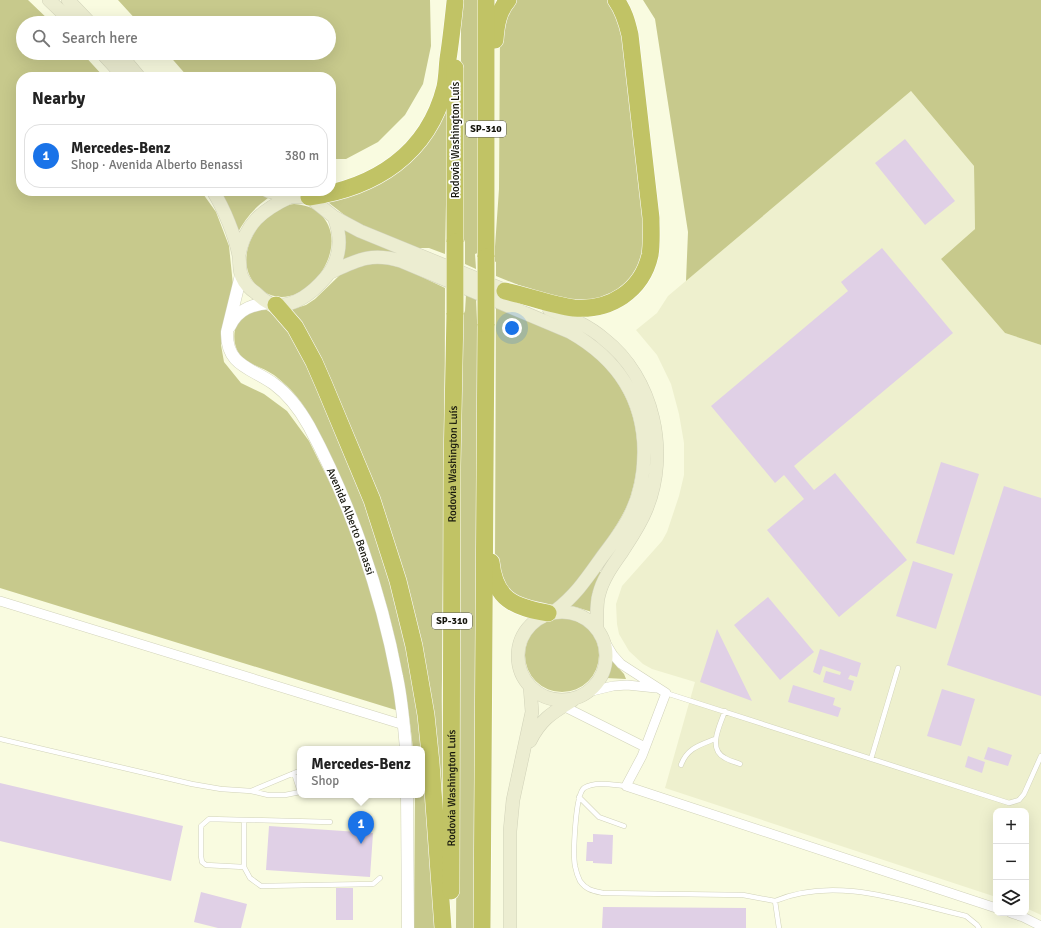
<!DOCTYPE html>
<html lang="en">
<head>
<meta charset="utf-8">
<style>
	body { margin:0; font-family:Signika,sans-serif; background:#f2f2f2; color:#222 }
	.controls { position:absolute; right:12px; bottom:12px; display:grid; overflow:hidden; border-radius:8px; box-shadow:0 4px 16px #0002 }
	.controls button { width:36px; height:36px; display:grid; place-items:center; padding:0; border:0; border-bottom:1px solid #e0e0e0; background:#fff; color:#222; font:20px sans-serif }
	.you { position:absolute; left:512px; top:328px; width:14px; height:14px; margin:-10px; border:3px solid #fff; border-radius:50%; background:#1a73e8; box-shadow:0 0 0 6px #1a73e833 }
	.badge { display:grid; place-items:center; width:26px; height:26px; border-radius:50%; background:#1a73e8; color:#fff; font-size:13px; font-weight:700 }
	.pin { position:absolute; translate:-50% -33px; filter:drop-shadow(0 1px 2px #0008) }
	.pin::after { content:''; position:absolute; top:21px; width:14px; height:12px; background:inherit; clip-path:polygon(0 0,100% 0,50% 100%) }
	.popup { position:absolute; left:297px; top:746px; width:128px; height:52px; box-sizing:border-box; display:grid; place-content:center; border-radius:8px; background:#fff; filter:drop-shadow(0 1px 3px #0005); font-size:13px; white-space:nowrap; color:#767676 }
	.popup b { font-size:15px; color:#222 }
	.popup::after { content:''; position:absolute; left:50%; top:100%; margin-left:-8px; border:8px solid transparent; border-top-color:#fff }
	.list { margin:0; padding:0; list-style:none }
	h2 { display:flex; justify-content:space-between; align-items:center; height:52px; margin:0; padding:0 16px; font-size:17px }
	h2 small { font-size:13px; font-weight:400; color:#767676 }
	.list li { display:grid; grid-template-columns:26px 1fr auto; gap:12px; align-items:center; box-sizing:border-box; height:64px; margin:0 8px 8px; padding:0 8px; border:1px solid #e0e0e0; border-radius:16px }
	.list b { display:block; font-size:15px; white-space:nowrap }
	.list p { margin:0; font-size:13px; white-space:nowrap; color:#767676 }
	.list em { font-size:13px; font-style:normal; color:#767676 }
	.icon { flex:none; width:22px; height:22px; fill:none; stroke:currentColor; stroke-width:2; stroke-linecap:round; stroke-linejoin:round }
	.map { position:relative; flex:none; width:1041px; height:928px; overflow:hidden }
	.search { position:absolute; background:#fff; box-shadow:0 4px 16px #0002; left:16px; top:16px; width:320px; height:44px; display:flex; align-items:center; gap:10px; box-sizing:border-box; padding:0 14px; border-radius:22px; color:#767676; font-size:15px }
	.panel { position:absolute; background:#fff; box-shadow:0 4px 16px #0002; left:16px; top:72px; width:320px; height:124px; border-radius:16px }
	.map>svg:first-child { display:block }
</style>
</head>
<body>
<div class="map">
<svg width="1041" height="928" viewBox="0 0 1041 928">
	<rect width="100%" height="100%" fill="#f9fbe0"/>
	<path fill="#eef0ce" d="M911,91L974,166L975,229L941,259L1005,333L1041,345V915L1026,908V811H996V897L665,788L695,682L652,669L643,664L629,651L619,634L617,624L616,604L622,586L662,541L667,532L679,496L684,475V443L679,414L671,384L657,355L636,330L657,313L668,296Z"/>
	<path fill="#c7c98c" d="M0,0H28L52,23H23V53H82L104,77H21V191H201L216,212L229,246L233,285L221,345L224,362L241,383L264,394L287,411L309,441L342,507L379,606L399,711L0,588Z
		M118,0H430L431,46L423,84L405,115L378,142L346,159H331V77H188L167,53H329V23H139Z
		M461,0H481L480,252L475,254L476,269L465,264V242L461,232Z
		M515,0H609L623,22L647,225L640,271L608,300L558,301L496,276V262L494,261L499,189L500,35L502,23Z
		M643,0H1041V345L1005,333L941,259L975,229L974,166L911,91L686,281L688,232L655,19Z
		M448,104L445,254L429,248H414L358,223L347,217L324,199L353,192Z
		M219,191H251L268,198C254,208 245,219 237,234Z
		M294,204C306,205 316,208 323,217C352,251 301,317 263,291C226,266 257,209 294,204Z
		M343,226L445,271L400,256L342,261L345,245Z
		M382,263L403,268L445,288C445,418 443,549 442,679C441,725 444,770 442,816L408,603L287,311L306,305L315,299L341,274L361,265Z
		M466,295L476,299L477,321L480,325L477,928H456L460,322L465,311Z
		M496,308C527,320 560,329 587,348C594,353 600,362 606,368C638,403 645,453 630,498C625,513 615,527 607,540C596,556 575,595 559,602C543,610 523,599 507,593L495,562Z
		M265,309C281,317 290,334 299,348L375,523L417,683L440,928H414L415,795H422V749H413C404,656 382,575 345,489C334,461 321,433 305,408C297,395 286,384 274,375C263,367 245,364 238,352C231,339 234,320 247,312C252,310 260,310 265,309Z
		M598,572H601L592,612L569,605Z
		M525 655a37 37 0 1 1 74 0a37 37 0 1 1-74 0Z
		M612,661L624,674L626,679L606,678Z"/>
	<path fill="#e0d0e6" d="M905,139L955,201L925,225L875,163Z
		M882,248L953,333L794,466L814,490L835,473L907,560L839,617L767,530L804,499L784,475L775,483L711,406L848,291L841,282Z
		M941,462L979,474L954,555L916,543Z
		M1004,486L1041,498V696L947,665Z
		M913,561L953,574L936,629L896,616Z
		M768,597L814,652L780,680L734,625Z
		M717,629L752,701L700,682Z
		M820,649L861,663L857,677L850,675L848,679L854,681L851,691L823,682L826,671L840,675L841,672L823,666L820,675L813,672Z
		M793,685L835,698L833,705L841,708L838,717L788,702Z
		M942,689L975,699L961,746L927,736Z
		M988,747L1012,755L1008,766L984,759Z
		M968,756L985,762L982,773L965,767Z
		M0,783L183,826L171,881L0,841Z
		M269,826L373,833L370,877L266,870Z
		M593,834L613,835L612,864L593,863V861H586L587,842H593Z
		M336,888H353V920H336Z
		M201,892L247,904L241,928H218L194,922Z
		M603,907L746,908V928H602Z"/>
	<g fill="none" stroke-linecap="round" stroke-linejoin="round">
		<defs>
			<path id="service" d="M666,693L1009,803L1019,800L1024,794L1041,756
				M725,711C720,725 707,749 725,758C730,761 735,762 740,764
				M0,739L192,784L221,789L251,791L268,795H285L300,792
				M871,759L898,668
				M681,765C687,748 700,745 715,739
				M294,773L300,792
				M626,786C614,785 595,781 584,788C575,795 573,854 575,866C576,871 578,877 580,881C586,890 594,891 603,893L743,895L775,901L779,928
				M251,791L299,771
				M579,797L599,817L624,826
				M244,820V867L250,878L261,886L373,884L380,878
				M244,867L206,865L202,862L201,856V826L209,819L330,822
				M775,901C836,875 905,902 966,916L977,925L979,928"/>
			<path id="minor" d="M0,601L404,725
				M604,640L613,655L621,664L666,693L642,756L626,786L996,908
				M588,692L613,686L627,685L656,688
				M552,699L563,706L645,747
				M1011,913L1023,917L1041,926"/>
			<g id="tertiary">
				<path id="s1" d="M241,275L227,332C226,366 252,368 274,384C289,395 300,410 309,426C350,502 381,592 397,677C402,700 404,725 406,749"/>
				<path d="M230,326C238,309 253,304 270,303"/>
				<path d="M407,795L408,928"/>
			</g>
			<path id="secondary" d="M49,0L73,23
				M68,0L90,23
				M102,53L124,77
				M119,53L139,77
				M213,191C224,209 235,235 239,256C240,263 239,271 242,277C245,284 250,289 256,293C261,298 269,305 277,305C296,306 314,291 326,277C341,259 342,238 334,217
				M268,191L290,197H309L334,217L360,231L514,294
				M239,255C245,224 262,210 290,197
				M329,273C357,260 371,252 401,261L570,332C616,358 644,398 644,452C644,473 641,492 632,511C625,528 613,542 602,557C587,578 576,595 555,611
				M549,309C568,317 588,325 604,339C654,378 670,453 646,510C640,525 631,538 622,552C613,565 603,578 599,594C596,604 597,616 597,627
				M518 656a44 44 0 1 1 88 0a44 44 0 1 1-88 0Z
				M530,741C541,719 552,713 573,700
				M510,928V831L513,800L532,712L530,687"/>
			<g id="motorway">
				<path d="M495,40C496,26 498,11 508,0"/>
				<path d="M309,197C375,188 428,154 445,87C447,78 447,68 448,59C451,40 453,21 455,2"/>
				<path d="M455,242V68"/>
				<path d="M486,257V0"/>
				<path d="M505,291C528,296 551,305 574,308C610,311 642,291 650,255C652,243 651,230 651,218L630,35C627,22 624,11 616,0"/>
				<path d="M276,305L295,327L314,362L324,385L372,500L398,581L414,646L426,715L431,763L443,928"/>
				<path d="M491,562C495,600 514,607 548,613"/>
				<path id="s2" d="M451,891L452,466L455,313"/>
				<path d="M482,928L486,324"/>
			</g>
		</defs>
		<use href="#service" stroke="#d1d2b9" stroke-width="5.5"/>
		<use href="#minor" stroke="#d1d2b9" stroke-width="10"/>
		<use href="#tertiary" stroke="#d1d2b9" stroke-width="13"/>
		<use href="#secondary" stroke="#d1d2b9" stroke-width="14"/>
		<use href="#motorway" stroke="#fff" stroke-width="18"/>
		<use href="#service" stroke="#fff" stroke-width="4.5"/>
		<use href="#minor" stroke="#fff" stroke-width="9"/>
		<use href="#tertiary" stroke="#fff" stroke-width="12"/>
		<use href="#secondary" stroke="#ecedd1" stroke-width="13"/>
		<use href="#motorway" stroke="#c1c365" stroke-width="17"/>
		<defs>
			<path id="motorway-bridge" d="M455,242V313
				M486,257V324"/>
		</defs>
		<use href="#motorway-bridge" stroke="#fff" stroke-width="18" stroke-linecap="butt"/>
		<use href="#motorway-bridge" stroke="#c1c365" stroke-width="17"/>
	</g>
	<g text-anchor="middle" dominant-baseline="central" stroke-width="3.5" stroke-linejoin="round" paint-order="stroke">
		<g fill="#fff" stroke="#5a5a54" stroke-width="1">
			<rect x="466" y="121" width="40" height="16" rx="3"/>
			<rect x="432" y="613" width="40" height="16" rx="3"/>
		</g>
		<g font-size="10" font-weight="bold" fill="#14140b">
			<text x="486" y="129">SP-310</text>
			<text x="452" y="621">SP-310</text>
		</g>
		<g font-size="11" fill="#14140b" stroke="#fff">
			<text transform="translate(455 140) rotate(-90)">Rodovia Washington Luís</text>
			<text stroke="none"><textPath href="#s2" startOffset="427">Rodovia Washington Luís</textPath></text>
			<text stroke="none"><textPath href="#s1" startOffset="293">Avenida Alberto Benassi</textPath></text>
			<text stroke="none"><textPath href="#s2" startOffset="103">Rodovia Washington Luís</textPath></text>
		</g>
	</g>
</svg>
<div class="controls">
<button>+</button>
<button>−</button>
<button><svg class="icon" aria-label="layers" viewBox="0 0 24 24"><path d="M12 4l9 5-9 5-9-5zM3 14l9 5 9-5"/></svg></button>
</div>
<div class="you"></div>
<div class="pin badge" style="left:361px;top:844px">1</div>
<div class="popup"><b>Mercedes-Benz</b>Shop</div>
<div class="search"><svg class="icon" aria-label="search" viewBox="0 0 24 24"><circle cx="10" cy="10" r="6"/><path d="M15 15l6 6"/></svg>Search here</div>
<section class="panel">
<h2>Nearby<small></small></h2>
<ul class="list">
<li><span class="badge">1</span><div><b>Mercedes-Benz</b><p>Shop · Avenida Alberto Benassi</p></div><em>380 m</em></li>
</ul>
</section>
</div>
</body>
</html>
